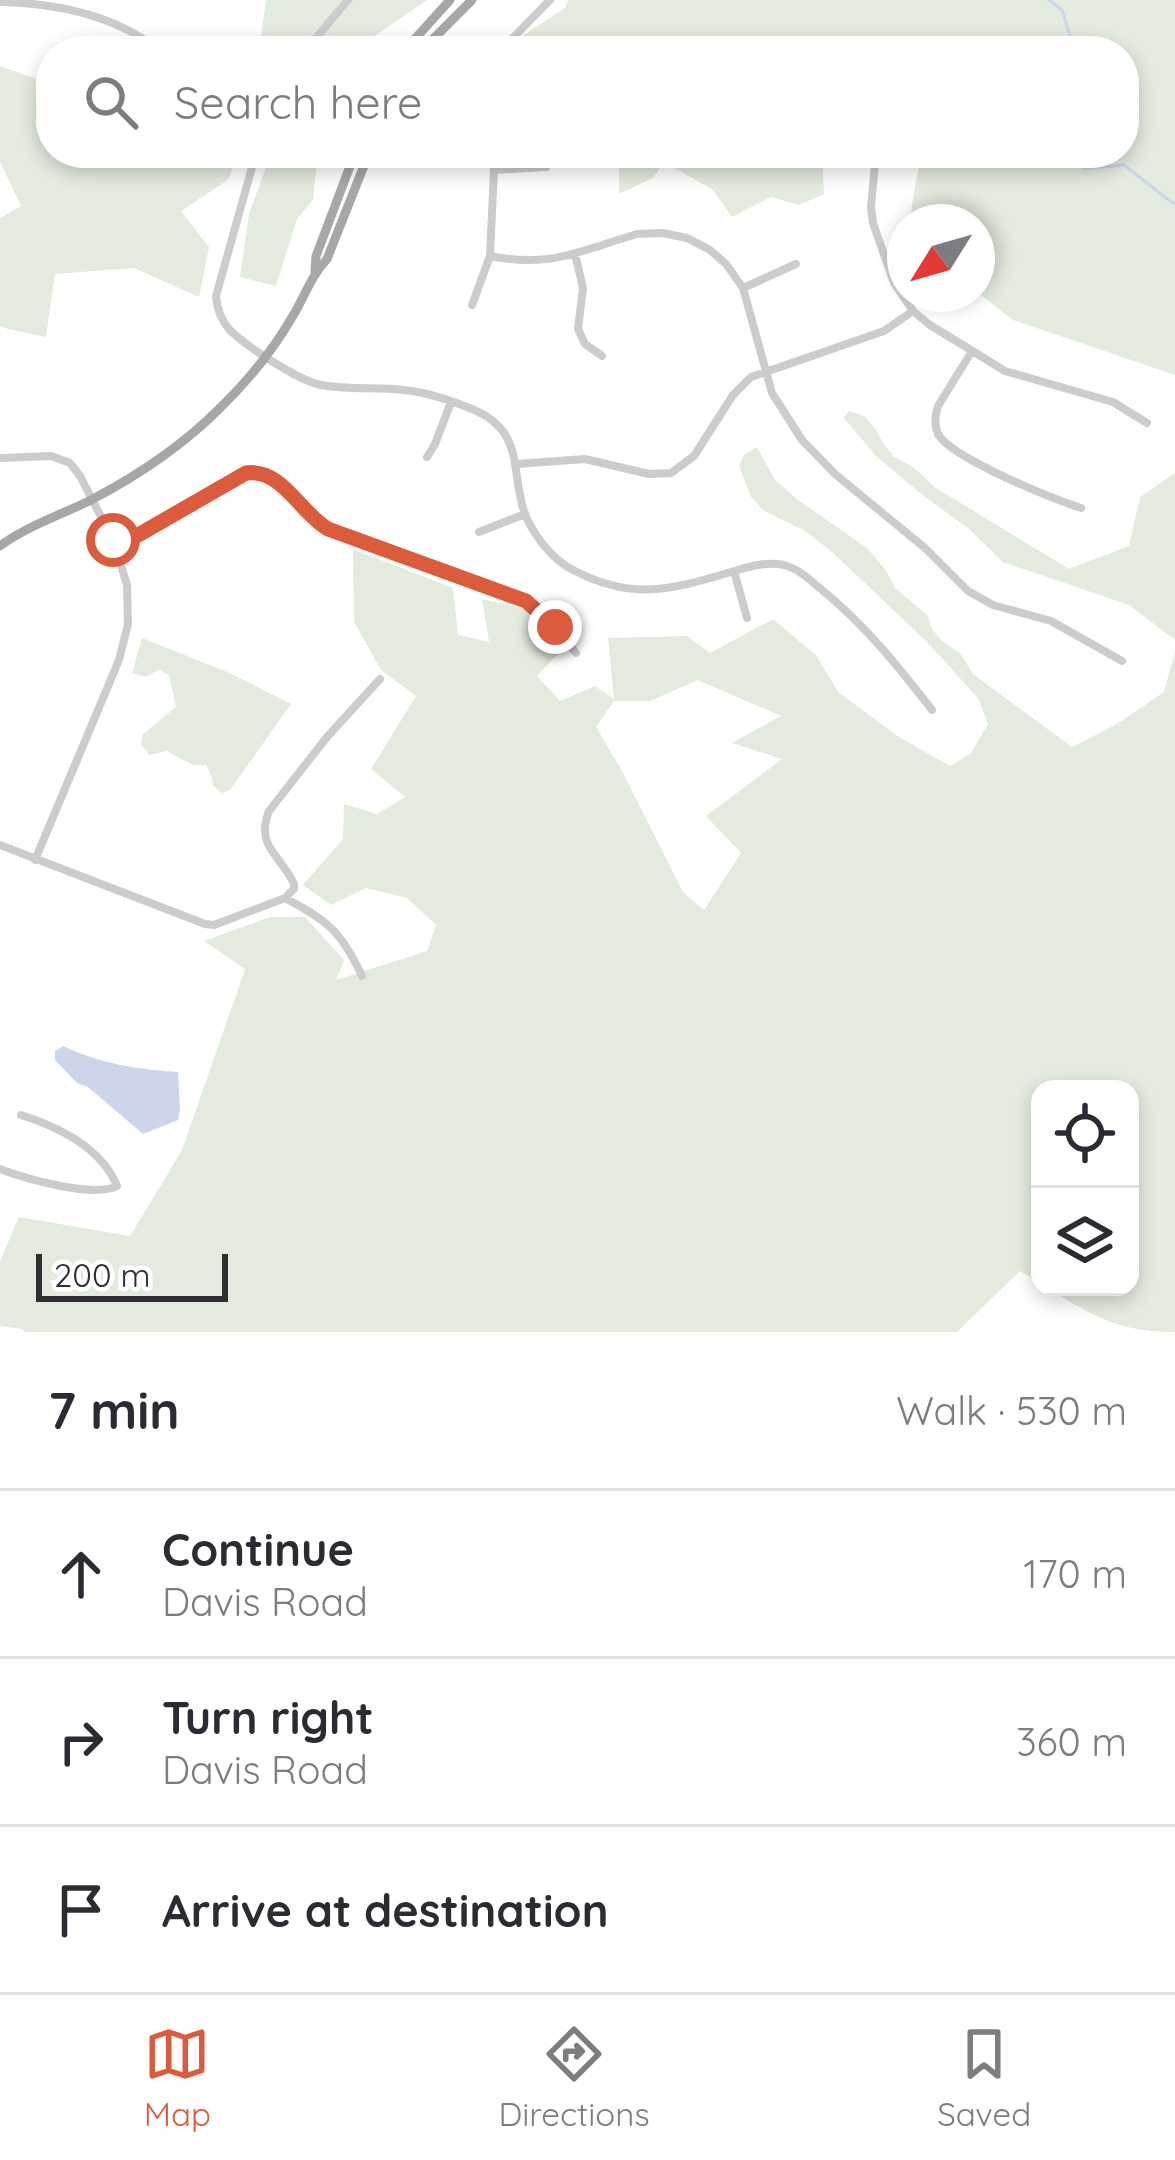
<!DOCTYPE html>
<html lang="en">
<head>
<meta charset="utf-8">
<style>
	body { margin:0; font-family:Quicksand,sans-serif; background:#f2f2f3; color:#2b2b33 }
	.controls { position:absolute; right:36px; bottom:36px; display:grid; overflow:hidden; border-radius:24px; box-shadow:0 6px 18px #0003 }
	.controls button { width:108px; height:108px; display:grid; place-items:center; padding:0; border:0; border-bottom:3px solid #e1e1e2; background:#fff; color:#2b2b33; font:60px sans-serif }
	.compass { position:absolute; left:887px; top:204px; width:108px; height:108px; border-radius:50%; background:#fff; box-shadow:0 6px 18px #0003; rotate:233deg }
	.scale { position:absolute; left:36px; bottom:30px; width:192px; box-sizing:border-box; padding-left:12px; border:6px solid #2f2f2f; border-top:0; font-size:33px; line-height:42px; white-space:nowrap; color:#2f2f2f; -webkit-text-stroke:9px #fff; paint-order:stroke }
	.stop { position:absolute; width:36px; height:36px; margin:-27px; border:9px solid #da5c3d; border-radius:50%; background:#fff }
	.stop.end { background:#da5c3d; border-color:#fff; box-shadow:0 3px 12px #0008 }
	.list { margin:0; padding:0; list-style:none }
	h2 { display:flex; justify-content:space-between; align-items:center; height:156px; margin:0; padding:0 48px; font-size:51px }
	h2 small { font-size:39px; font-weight:400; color:#7c7c81 }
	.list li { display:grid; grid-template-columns:78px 1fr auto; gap:36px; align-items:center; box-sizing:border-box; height:168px; padding:0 48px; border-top:3px solid #e1e1e2 }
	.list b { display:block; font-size:45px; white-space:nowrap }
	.list p { margin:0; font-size:39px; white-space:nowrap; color:#7c7c81 }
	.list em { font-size:39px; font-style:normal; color:#7c7c81 }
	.icon { flex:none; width:66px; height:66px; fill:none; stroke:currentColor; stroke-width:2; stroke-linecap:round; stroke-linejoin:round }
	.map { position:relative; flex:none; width:1175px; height:1332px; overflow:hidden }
	.search { position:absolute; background:#fff; box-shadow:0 6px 18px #0003; left:36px; right:36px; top:36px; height:132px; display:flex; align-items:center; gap:30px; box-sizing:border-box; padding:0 42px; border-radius:48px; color:#7c7c81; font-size:45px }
	.sheet { height:660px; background:#fff }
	nav { display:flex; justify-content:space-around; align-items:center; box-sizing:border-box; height:168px; border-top:3px solid #e1e1e2; background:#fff; font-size:33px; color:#7c7c81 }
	nav a { display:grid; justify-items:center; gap:6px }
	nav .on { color:#da5c3d }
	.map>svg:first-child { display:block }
</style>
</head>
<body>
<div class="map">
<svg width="1175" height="1332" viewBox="0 0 1175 1332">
	<rect width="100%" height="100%" fill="#fff"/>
	<path fill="#e2ebde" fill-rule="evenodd" d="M266,0H427L353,51H259Z
		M568,0H1175V375L1013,320L977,292V222H916L911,211L921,153H1124V51H514L522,36L565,8Z
		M0,66L51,84V153H239L228,180L181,211L209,247L199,297L134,268L55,274L46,337L0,327V218L21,206L0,162Z
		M271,153H324L317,162L313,200L297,219L276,286L240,277L249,214Z
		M619,153H822L824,194L799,205L771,197L732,217L713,190L664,162L653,178L619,194Z
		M849,411L864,416L877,431L883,443L893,456L913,467L936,488L1069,569L1129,546L1140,497L1175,473V640L1129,605L1003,562L969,529L920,493L876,456L844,418Z
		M757,447L775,480L798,500L867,548L885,569L895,588L928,616L932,629L942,641L960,653L973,674L1072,747L1117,724L1164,692L1175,651V1332C1119,1332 1092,1316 1046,1287H1130V1089H1040V1283L1020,1271L957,1332H24L23,1329L0,1326V1261L19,1217L130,1236L182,1150L245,969L204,941L270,917H305L344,960L336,980L427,951L436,925L407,898L366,888L331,905L303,885L343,839L344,804L377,814L405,797L371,769L416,696L381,670L354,622L353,549L453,588L458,635L489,642L482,599L525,609L559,653L537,676L560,701L595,686L614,699L608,638L687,636L710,653L773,619L816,655L838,692L899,737L950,766L971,753L988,724L978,698L926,641L831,551L805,531L763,510L751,497L739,466L744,455ZM698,680L781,716L732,743L782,759L706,816L741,853L704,910L683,892L622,771L596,727L614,701H650Z
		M142,638L232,674L291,704L230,790L222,793L213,786L212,777L206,765H193L167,751L149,755L141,744L143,734L176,707L169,675L159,670L145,677L132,673Z"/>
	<path fill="#cbd6ea" d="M63,1046C98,1063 140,1070 178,1072L180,1109L178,1120L143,1134L88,1087L77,1083L55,1060V1051Z"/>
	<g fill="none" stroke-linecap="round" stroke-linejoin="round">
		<path stroke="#cbd6ea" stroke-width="3" d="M1049,0L1062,10L1072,43L1067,51
			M1064,153L1085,169L1124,165L1175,205"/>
		<path stroke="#ccc" stroke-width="8" d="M0,2C55,3 116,15 160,51
			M305,51L348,0
			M500,51L550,0
			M256,153L216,296C217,308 220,319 229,329C244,345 299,381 321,385C348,390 376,387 403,390C427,392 450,400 472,409C523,430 511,466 523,508C530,531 551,559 573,570C632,601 670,590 731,572C748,567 766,561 784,565C799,569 810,580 822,590C865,625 898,666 932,710
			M876,153L871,207L873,223L894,283L913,311L930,325L1005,371L1113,402L1147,423
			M494,170L546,167
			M575,254L583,288L578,329L585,344L602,356
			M490,256C552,268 579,251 637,234L663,233L687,238L710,250L726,264L743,288L772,393L802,440L835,474L925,548L968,591L993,605L1051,621L1122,661
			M743,288L796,264
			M472,305L490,256L494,170L492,153
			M972,351L938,406C935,415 934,425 938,434C951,458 1053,499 1081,508
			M427,457L435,444L451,402
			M0,458L51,456L70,463L80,476L113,540L127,585L128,624L119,660L35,860
			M517,464L585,459L649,474L671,473L694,456L733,395L751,377L884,331L913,311
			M479,532L525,514
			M115,546L246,473C282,468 300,513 329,529L526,601L555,627L576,653
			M734,571L747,618
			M0,845L205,924L214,925L285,898C328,921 341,931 362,976
			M285,898L294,889V884C281,855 255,847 269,811L327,737L380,679
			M0,1169C26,1179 93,1198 117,1186C101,1147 59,1127 21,1115"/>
		<path stroke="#a7a7a7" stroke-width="9" d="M404,51L450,0
			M421,51L472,0
			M315,271L316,256L355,153
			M0,546C27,526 61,515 91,500C137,476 182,446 219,409C248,381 274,349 294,314C305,295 312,275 327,259L369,153"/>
	</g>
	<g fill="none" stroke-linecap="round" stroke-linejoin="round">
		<path stroke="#da5c3d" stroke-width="15" d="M113,540L115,546L133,538L246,473C282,468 300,513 328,529L526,601L555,627"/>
	</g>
</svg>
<div class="controls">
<button><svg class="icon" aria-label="locate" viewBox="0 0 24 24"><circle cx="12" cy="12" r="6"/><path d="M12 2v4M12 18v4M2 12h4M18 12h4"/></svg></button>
<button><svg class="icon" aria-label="layers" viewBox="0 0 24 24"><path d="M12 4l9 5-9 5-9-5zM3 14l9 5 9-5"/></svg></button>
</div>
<svg class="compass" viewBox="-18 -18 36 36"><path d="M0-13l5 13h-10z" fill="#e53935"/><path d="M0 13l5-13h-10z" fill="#7c7c81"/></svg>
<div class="scale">200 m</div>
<div class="stop" style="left:113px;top:540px"></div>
<div class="stop end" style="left:555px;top:627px"></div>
<div class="search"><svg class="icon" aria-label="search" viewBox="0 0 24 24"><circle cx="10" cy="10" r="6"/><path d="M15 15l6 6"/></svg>Search here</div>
</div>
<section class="sheet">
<h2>7 min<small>Walk · 530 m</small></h2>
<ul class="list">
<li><svg class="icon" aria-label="ahead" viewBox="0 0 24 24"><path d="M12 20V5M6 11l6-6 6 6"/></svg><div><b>Continue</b><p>Davis Road</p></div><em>170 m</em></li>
<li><svg class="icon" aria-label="right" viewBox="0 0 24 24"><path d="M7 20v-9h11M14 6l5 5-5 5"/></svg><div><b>Turn right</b><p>Davis Road</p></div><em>360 m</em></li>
<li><svg class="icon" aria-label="arrive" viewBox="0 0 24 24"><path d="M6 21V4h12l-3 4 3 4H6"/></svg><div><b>Arrive at destination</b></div></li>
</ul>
</section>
<nav>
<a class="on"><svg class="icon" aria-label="map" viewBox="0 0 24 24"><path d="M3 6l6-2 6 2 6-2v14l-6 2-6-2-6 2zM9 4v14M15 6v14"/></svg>Map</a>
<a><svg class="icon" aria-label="directions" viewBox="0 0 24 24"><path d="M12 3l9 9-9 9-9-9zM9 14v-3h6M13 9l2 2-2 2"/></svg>Directions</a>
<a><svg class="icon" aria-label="saved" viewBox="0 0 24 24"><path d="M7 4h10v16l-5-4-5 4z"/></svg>Saved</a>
</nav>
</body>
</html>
